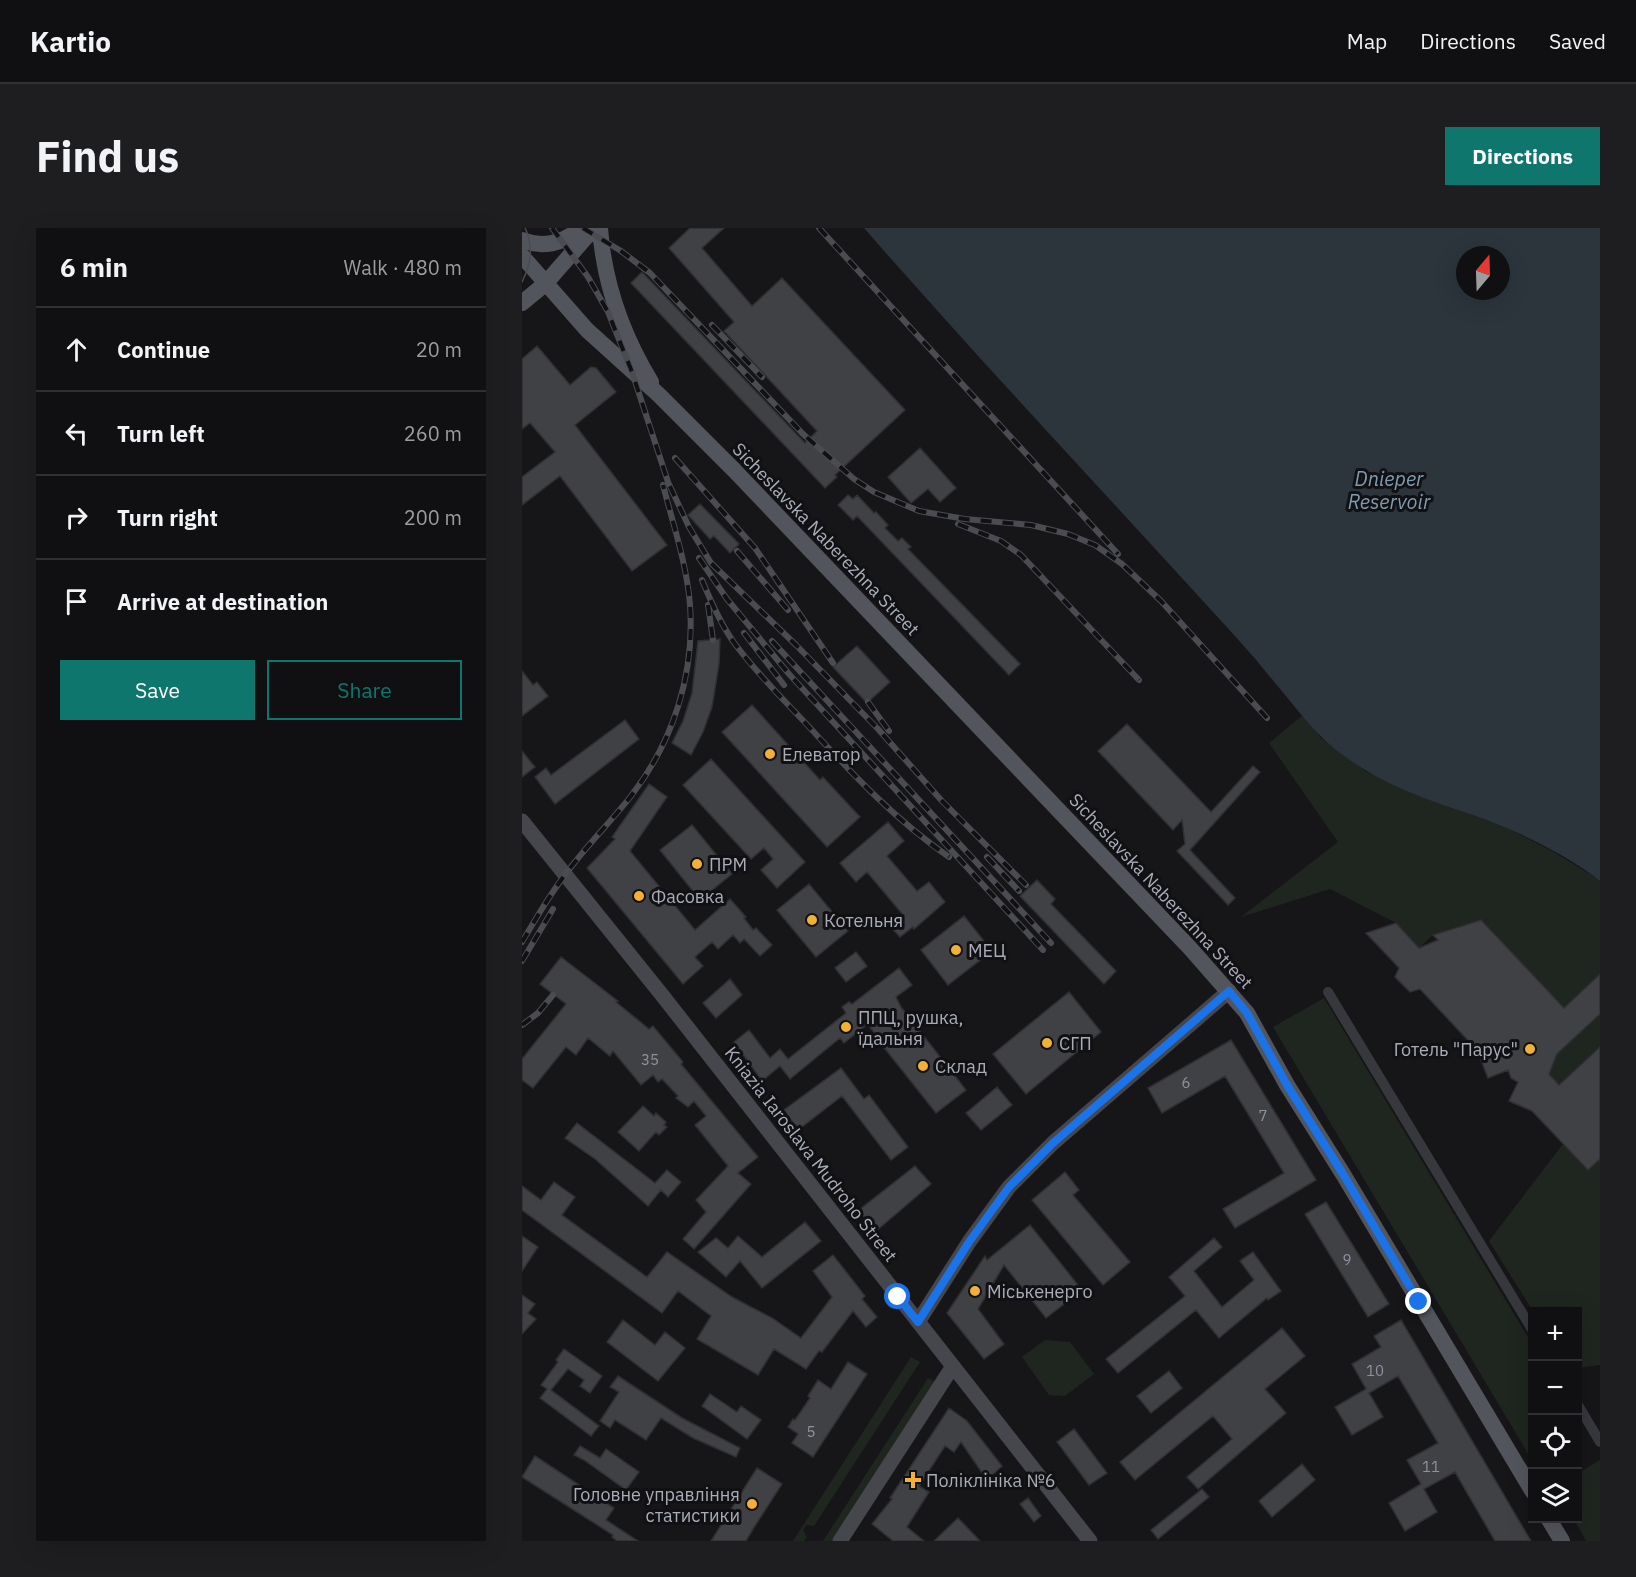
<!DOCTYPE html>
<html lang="en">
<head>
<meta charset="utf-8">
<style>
	body { margin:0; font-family:"IBM Plex Sans",sans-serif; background:#1e1e20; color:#f1f3f6 }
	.controls { position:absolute; right:18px; bottom:18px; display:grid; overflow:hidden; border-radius:0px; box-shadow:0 6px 24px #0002 }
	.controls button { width:54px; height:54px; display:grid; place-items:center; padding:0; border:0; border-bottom:2px solid #303032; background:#101012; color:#f1f3f6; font:30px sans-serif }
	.compass { position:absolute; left:934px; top:18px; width:54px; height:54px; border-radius:50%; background:#101012; box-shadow:0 6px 24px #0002; rotate:19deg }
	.stop { position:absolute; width:18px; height:18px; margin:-14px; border:4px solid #1a73e8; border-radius:50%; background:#fff }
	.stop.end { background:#1a73e8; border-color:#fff; box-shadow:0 2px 6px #0008 }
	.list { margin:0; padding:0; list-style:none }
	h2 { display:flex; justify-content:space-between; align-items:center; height:78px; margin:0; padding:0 24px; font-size:26px }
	h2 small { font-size:20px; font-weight:400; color:#9c9d9f }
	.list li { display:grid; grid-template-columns:39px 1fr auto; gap:18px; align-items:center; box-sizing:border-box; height:84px; padding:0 24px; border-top:2px solid #303032 }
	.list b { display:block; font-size:22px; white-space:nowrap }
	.list em { font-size:20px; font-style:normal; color:#9c9d9f }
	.actions { display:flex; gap:12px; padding:18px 24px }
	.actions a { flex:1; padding:14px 0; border:2px solid #0f766e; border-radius:0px; text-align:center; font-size:21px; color:#0f766e }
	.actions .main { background:#0f766e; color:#fff }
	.icon { flex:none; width:33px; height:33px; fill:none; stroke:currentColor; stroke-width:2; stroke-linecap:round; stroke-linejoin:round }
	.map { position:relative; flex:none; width:1078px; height:1313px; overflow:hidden; border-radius:0px }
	header { display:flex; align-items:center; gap:36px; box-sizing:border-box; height:84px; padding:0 30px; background:#101012; border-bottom:2px solid #303032 }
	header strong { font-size:28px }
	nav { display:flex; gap:33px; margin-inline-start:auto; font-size:21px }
	.intro { display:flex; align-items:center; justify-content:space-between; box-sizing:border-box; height:144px; padding:0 36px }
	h1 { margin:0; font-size:42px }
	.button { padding:15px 27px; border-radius:0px; background:#0f766e; color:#fff; font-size:21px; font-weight:700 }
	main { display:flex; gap:36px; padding:0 36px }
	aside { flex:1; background:#101012; border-radius:0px; box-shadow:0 6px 24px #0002 }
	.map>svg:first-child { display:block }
</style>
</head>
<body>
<header>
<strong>Kartio</strong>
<nav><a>Map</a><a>Directions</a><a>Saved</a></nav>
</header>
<div class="intro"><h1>Find us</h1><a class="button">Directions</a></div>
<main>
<aside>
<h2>6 min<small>Walk · 480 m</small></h2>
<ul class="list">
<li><svg class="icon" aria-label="ahead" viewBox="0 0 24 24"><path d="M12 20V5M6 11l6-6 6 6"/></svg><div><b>Continue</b></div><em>20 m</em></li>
<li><svg class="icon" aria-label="left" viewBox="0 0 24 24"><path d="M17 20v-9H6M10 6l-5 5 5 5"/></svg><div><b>Turn left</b></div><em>260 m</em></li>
<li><svg class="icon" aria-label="right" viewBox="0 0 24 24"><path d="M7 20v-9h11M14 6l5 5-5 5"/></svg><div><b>Turn right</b></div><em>200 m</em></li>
<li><svg class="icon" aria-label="arrive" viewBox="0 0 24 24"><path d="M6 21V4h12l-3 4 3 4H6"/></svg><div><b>Arrive at destination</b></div></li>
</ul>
<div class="actions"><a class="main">Save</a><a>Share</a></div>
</aside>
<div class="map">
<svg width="1078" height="1313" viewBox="0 0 1078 1313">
	<rect width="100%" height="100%" fill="#161618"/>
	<path fill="#1e261f" d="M781,487L799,510L843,543L989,602L1030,623L1076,651L1078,653V751L1042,780L959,692L911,707L897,720L874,695L808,661L719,689L816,614L747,515Z
		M802,770L1010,1116V1232L751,799Z
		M1078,786V819L1037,857L1026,846L1035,826Z
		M1041,916L1066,942L1078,931V1137L1056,1140V1084L1011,1083L967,1013Z
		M523,1112L548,1114L572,1146L543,1168L527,1167L500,1129Z
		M389,1129L398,1134L292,1298L284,1297L281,1302L285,1309L282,1313H271Z
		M406,1150L415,1155L311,1313H301Z
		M1078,1232V1313H1064L1052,1291L1056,1290V1245Z"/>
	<path fill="#2c353c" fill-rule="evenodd" d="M342,0H1078V653C1046,627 993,602 954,588C903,571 857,556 814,522C790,503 773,478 753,455C730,426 705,399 680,372C567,248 452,126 342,0ZM943,27H979V63H943Z"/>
	<path fill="#404145" stroke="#303034" stroke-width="1.5" d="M168,0H202L180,20L230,78L260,50L383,182L313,247L315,249L303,260L109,55L120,44L283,215L295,203L202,103L212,94L147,20Z
		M15,118L48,157L69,139L74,140L94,164L53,197L145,317L110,343L38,248L0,277V249L33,224L8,195L0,201V131Z
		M398,220L434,260L418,274L406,261L389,275L366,249Z
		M326,267L331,271L335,267L352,285L354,284L366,297L363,300L376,313L380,310L389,319L386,321L498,436L487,447L335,288L331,292L316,277Z
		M178,276L217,316L208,325L192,308L188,311L166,287Z
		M198,411L197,436L190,479L181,504L169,527L150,515L161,493L170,465L176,413Z
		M335,418L368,454L345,475L311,439Z
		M0,443L11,457L15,454L26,468L0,488Z
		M230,477L298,552L301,549L338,589L305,619L200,504Z
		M103,492L117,511L33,576L13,549L24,540L29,547Z
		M605,496L689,584L731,538L738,544L668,622L713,670L706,677L655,623L663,616L660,592L651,602L576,523Z
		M0,523L13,539L0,549Z
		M189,531L283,634L255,660L239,642L251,631L242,620L229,631L161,557Z
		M127,556L145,569L108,623L173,702L208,671L224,689L222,690L231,702L234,700L250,717L238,728L222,711L218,715L211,707L196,721L190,714L173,729L181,738L161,756L65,640L93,611L90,609Z
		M366,594L382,613L365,628L395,663L407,654L423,674L392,701L391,699L378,709L369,699L382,688L345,644L334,654L318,635Z
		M170,597L210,646L178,672L138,622Z
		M515,652L533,671L529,676L594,743L582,756L498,668Z
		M287,656L326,703L294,729L255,682Z
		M442,688L470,723L426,757L399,722Z
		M959,692L1042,780L1078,746V786L1035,826L1027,846L1037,857L1078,819V931L1066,942L1010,883L987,873L996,854L989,850L986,842L966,850L955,822L898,761L888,764L873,749L877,740L844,705L874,695L897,720L916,712L911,707Z
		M334,724L345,738L324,754L313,740Z
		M39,729L96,773L94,774L127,801L131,798L161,834L159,836L236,929L216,945L229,956L172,1021L161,1011L184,984L174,972L206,938L173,897L184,888L172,873L166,879L154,870L156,868L140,851L136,854L131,847L119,857L91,823L88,828L66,810L54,827L44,819L11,860L0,852V831L44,776L18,756Z
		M377,740L390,757L374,769L379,779L444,862L414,885L360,817L346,796L322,815L318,810L268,851L258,838L240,853L212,814L227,802L248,830L258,821L266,831L324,785L320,779L327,774L330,776Z
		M208,751L220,767L194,790L181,775Z
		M547,764L579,804L504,866L471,826Z
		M709,812L794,952L713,1000L701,981L762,945L703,848L640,885L626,860Z
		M319,840L342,871L347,867L386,919L369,932L320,868L276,902L262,882Z
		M475,859L490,877L459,902L444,885Z
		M121,878L132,888L134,885L144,894L142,897L145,899L137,907L134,904L117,923L96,904Z
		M55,895L133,955L145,942L159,954L146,969L139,962L126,978L73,931L43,910Z
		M393,938L409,956L353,1004L337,982Z
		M543,944L557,962L551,967L608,1034L581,1057L510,972Z
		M32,954L53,969L40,987L125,1049L145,1024L210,1069L250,1090L279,1110L310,1069L291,1043L311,1027L343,1068L340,1071L355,1089L344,1099L331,1083L300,1124L297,1123L284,1141L252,1121L236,1147L175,1111L189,1088L156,1063L140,1085L0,982V958L19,972Z
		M804,974L867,1076L846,1089L783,986Z
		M283,994L299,1013L240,1060L218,1033L204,1049L176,1024L194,1010L206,1020L216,1008L240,1029Z
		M508,997L560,1062L524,1090L482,1037L456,1081L482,1116L462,1131L425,1085L463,1028L465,1032Z
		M0,1008L16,1019L0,1043Z
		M692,1010L700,1019L672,1043L700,1079L732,1052L718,1033L731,1024L759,1063L746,1072L745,1070L697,1110L674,1082L596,1145L584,1131L663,1068L647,1049Z
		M0,1067L13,1076L6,1085L14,1091L0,1106Z
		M101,1092L133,1117L143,1104L163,1120L136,1153L85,1114Z
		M879,1092L1009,1313H973L933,1244L902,1261L915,1284L883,1303L867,1275L899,1256L885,1232L916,1215L876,1148L847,1165L861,1189L830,1207L813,1179L844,1161L830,1136L859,1119L852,1108Z
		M760,1100L783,1128L743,1161L764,1185L676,1261L665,1249L710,1211L691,1188L613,1252L598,1234Z
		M42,1121L80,1148L68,1165L58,1158L62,1152L46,1141L29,1162L77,1198L69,1208L18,1170L25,1161L19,1157L36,1134L34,1132Z
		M326,1134L345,1146L291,1229L270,1215L276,1206L266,1199L271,1191L273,1192L288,1170L286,1168L296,1152L309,1161Z
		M647,1143L660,1160L629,1185L615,1168Z
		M96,1148L160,1190L218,1220L214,1229L171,1210L139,1190L124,1212L93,1192L88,1200L78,1193L97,1164L88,1159Z
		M188,1166L215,1184L219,1178L239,1192L225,1211L180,1178Z
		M427,1180L445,1193L480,1238L465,1252L439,1214L432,1224L423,1218L397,1258L407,1264L385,1299L402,1313H371L350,1296L370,1271L368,1270Z
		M552,1201L585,1245L567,1257L535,1214Z
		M58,1218L78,1230L84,1221L117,1244L104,1262L62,1232L52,1227Z
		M13,1228L92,1280L84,1292L116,1313H95L90,1309L91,1307L0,1249Z
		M780,1236L793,1252L750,1289L737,1273Z
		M235,1240L260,1256L231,1301L224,1313H189Z
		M680,1261L687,1269L636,1311L629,1302Z
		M506,1270L519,1288L512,1294L498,1276Z
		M436,1290L458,1313H412Z"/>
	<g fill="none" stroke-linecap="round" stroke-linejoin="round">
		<path stroke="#37383d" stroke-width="10" d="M806,764L1011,1103
			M1056,1177L1078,1214"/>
		<path stroke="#45474d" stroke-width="15" d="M0,593L140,767L568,1313
			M396,1094L447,1014L487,959L531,915L707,763
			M318,1313L431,1138"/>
		<path stroke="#53555c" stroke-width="16" d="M78,0C82,56 100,106 129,154
			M0,12C22,21 41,15 59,0
			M0,28L65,102L137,167L212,242L668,720L725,785L765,857L821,946L1011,1264
			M0,75L23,56L72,0
			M1026,1290L1040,1313"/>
		<path stroke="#4a4c52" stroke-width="1.5" d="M0,54C9,36 12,18 3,0"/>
		<defs>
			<path id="rail" d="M30,0L66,49L86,84L110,144L146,254L167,299L189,335L274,417L356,501L420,573L504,657
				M61,0L99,23L128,45L281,206L332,251L352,264L397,283L443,291L509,297L546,306L573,317L600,336L639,373L745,490
				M297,0L596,326
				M190,97L240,149
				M153,230L233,320L311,435
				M436,296L479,313L499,327L617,452
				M215,323L266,382
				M177,330L205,371L267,446L521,722
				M180,352C189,374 199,397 213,416C236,447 264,474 290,502C332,548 375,593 427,629
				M186,377L191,412
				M222,405L262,457
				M250,413L529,715
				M346,474L367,503
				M465,629L497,663
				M0,714C16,687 33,658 53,634C71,611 91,591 109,568C151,514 173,446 168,377C165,337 151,296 141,257
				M0,733L31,681
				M0,797L16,785L31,767"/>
		</defs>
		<use href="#rail" stroke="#4a4c52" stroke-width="6"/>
		<use href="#rail" stroke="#111113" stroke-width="4" stroke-dasharray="11" stroke-linecap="butt"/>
	</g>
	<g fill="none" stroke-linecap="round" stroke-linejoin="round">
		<path stroke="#1a73e8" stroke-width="8" d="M376,1069L396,1094L447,1014L487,959L531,915L707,763L725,785L765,857L821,946L897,1074"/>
	</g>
	<g fill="#f2b134" stroke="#111113" stroke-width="2">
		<circle cx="248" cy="526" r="6"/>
		<circle cx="175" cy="636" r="6"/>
		<circle cx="117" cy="668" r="6"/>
		<circle cx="290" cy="692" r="6"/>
		<circle cx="434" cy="722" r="6"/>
		<circle cx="324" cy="799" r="6"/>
		<circle cx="525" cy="815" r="6"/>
		<circle cx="1008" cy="821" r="6"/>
		<circle cx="401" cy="838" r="6"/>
		<circle cx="453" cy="1063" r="6"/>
		<path d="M388 1243h6v6h6v6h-6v6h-6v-6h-6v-6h6z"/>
		<circle cx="230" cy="1276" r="6"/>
	</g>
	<g text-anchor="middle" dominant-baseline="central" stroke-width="6" stroke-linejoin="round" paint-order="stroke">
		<g font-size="15" fill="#8e929b">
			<text x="128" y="831">35</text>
			<text x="664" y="854">6</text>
			<text x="741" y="887">7</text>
			<text x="825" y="1031">9</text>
			<text x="853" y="1142">10</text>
			<text x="289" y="1203">5</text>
			<text x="909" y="1238">11</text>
		</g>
		<g font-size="18" fill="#a8adb8" stroke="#111113">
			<text transform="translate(304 311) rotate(46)">Sicheslavska Naberezhna Street</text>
			<text transform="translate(639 663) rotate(47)">Sicheslavska Naberezhna Street</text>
			<text transform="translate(289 926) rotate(52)">Kniazia Iaroslava Mudroho Street</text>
		</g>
		<g font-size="18" fill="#a8adb8" stroke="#111113" text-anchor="start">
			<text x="260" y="526">Елеватор</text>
			<text x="187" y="636">ПРМ</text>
			<text x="129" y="668">Фасовка</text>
			<text x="302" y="692">Котельня</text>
			<text x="446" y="722">МЕЦ</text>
			<text x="336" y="789">ППЦ, рушка,<tspan x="336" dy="21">їдальня</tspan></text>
			<text x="537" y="815">СГП</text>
			<text x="996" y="821" text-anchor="end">Готель "Парус"</text>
			<text x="413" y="838">Склад</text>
			<text x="465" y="1063">Міськенерго</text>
			<text x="404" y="1252">Поліклініка №6</text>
			<text x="218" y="1266" text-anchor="end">Головне управління<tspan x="218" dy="21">статистики</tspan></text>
		</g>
		<g font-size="20" font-style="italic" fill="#7f9bb3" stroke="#111113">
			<text x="867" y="250">Dnieper<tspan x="867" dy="23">Reservoir</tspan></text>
		</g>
	</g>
</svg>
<div class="controls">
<button>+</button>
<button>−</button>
<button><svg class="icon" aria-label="locate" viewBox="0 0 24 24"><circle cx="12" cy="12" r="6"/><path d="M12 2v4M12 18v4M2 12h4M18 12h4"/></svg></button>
<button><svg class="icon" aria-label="layers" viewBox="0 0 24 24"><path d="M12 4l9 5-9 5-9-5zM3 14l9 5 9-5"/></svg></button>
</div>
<svg class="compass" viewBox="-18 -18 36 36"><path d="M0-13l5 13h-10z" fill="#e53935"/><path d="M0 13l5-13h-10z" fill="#9c9d9f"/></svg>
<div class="stop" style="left:376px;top:1069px"></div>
<div class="stop end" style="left:897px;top:1074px"></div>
</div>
</main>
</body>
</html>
